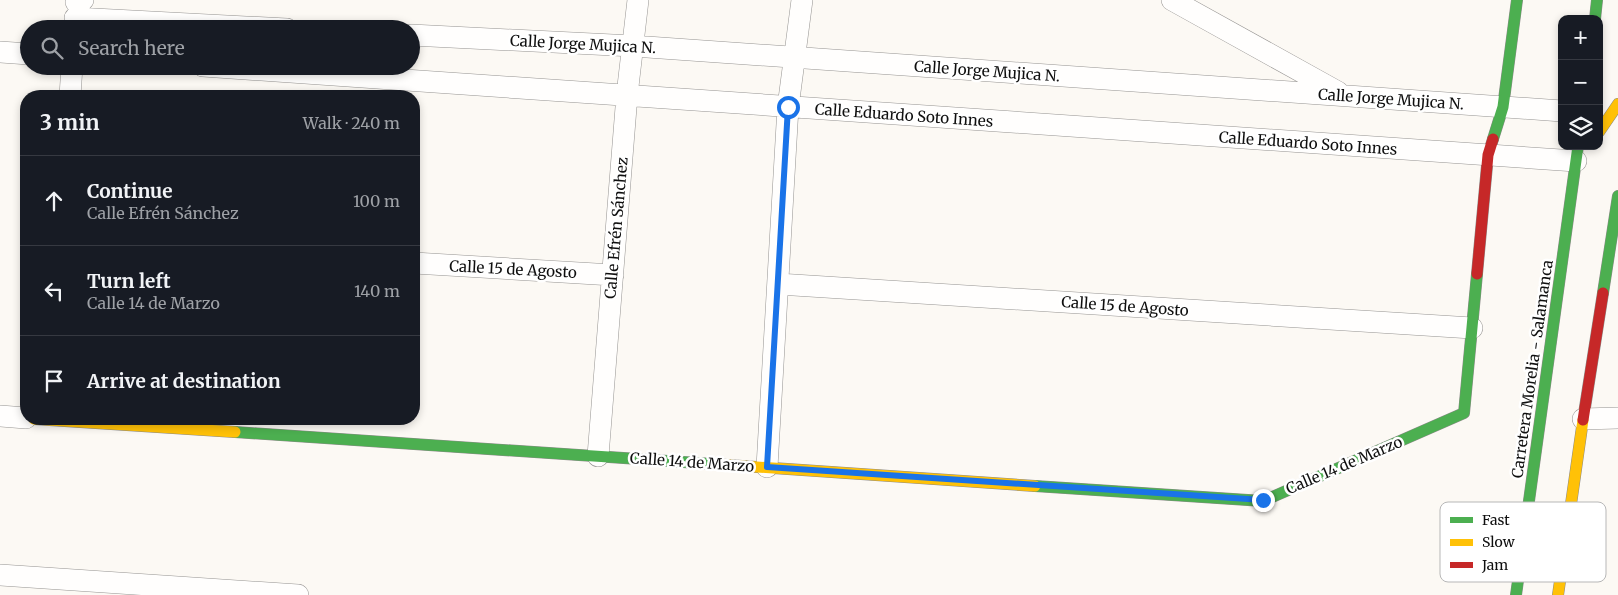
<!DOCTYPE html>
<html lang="en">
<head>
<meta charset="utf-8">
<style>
	body { margin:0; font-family:Merriweather,serif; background:#242831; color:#f1f3f6 }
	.controls { position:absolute; right:15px; top:15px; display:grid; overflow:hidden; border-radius:10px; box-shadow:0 2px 8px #0003 }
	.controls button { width:45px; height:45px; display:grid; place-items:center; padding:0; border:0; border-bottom:1px solid #363941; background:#171b24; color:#f1f3f6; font:25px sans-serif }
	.stop { position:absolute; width:15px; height:15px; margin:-11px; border:4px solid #1a73e8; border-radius:50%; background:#fff }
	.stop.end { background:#1a73e8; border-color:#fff; box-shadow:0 1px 5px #0008 }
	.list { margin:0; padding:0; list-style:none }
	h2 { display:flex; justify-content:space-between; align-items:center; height:65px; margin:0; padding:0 20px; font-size:21px }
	h2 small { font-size:16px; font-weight:400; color:#9ea1a6 }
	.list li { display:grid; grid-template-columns:32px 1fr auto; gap:15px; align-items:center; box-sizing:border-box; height:90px; padding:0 20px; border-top:1px solid #363941 }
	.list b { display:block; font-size:19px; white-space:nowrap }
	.list p { margin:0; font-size:16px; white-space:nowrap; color:#9ea1a6 }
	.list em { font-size:16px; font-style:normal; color:#9ea1a6 }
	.icon { flex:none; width:28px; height:28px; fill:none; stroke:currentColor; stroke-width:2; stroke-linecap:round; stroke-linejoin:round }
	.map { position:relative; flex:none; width:1618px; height:595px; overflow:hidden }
	.search { position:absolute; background:#171b24; box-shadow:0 2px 8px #0003; left:20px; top:20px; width:400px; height:55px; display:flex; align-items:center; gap:12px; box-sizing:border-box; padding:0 18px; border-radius:28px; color:#9ea1a6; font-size:19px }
	.panel { position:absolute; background:#171b24; box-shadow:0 2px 8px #0003; left:20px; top:90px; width:400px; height:335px; border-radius:20px }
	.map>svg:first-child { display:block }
</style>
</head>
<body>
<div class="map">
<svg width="1618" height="595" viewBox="0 0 1618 595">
	<rect width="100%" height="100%" fill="#fcf9f4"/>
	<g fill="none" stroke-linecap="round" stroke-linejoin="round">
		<defs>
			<path id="street" d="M1172,0L1338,92
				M76,2L83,0
				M75,18L287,29
				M411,35L633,46L1562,111
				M0,52L29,54
				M203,66L1576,161
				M70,96L72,66
				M414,263L613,275
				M778,284L1472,328
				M0,416L26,418
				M1583,419L1618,418
				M598,456L627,95L638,0
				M767,467L788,107L802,0
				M0,575L298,595"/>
			<path id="fast" d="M1595,19L1597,0
				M1493,139L1503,107L1517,0
				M1603,293L1618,196
				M235,432L713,464
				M1035,486L1263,501L1464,413L1477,274
				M1516,595L1578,146"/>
			<path id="slow" d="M1599,132L1618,104
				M34,419L235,432
				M713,464L1035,486
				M1558,595L1583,420"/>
			<path id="jam" d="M1477,274L1488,155L1493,139
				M1583,420L1603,293"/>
		</defs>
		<use href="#street" stroke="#969492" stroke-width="22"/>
		<use href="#fast" stroke="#8c8b89" stroke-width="12"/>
		<use href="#slow" stroke="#8c8b89" stroke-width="12"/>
		<use href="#jam" stroke="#8c8b89" stroke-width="12"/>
		<use href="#street" stroke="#fffefd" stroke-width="21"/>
		<use href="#fast" stroke="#4caf50" stroke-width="11"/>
		<use href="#slow" stroke="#ffc107" stroke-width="11"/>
		<use href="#jam" stroke="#c62828" stroke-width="11"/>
	</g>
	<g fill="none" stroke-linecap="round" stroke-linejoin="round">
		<path stroke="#1a73e8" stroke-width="6" d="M788,107L767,467L1263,500"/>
	</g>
	<g text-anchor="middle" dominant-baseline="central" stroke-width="5" stroke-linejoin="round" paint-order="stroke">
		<g font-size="15" fill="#0f0f0f" stroke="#fff">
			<text transform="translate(583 44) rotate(3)">Calle Jorge Mujica N.</text>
			<text transform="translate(987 71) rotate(4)">Calle Jorge Mujica N.</text>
			<text transform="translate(1391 99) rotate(4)">Calle Jorge Mujica N.</text>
			<text transform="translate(904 115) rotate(4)">Calle Eduardo Soto Innes</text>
			<text transform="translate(1308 143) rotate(4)">Calle Eduardo Soto Innes</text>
			<text transform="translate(616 228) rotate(-85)">Calle Efrén Sánchez</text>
			<text transform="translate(513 269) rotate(3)">Calle 15 de Agosto</text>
			<text transform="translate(1125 306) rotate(4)">Calle 15 de Agosto</text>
			<text transform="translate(1532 369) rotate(-82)">Carretera Morelia - Salamanca</text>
			<text transform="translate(692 462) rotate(4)">Calle 14 de Marzo</text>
			<text transform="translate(1344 465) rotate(-23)">Calle 14 de Marzo</text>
		</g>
	</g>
	<rect x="1440" y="502" width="166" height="80" rx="8" fill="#fff" stroke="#b7b7b7" stroke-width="1"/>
	<rect x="1450" y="517" width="23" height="6" fill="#4caf50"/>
	<rect x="1450" y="539" width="23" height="7" fill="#ffc107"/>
	<rect x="1450" y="562" width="23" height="6" fill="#c62828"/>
	<g font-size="14" fill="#0f0f0f">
		<text x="1482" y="525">Fast</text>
		<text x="1482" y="547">Slow</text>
		<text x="1482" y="570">Jam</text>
	</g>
</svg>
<div class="controls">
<button>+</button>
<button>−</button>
<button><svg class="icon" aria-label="layers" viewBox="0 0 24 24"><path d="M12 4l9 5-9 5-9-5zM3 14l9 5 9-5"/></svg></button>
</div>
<div class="stop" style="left:788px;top:107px"></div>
<div class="stop end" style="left:1263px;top:500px"></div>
<div class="search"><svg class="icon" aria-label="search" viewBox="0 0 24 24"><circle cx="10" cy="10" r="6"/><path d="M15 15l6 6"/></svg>Search here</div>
<section class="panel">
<h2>3 min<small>Walk · 240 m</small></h2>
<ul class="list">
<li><svg class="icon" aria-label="ahead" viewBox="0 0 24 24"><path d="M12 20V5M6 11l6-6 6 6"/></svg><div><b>Continue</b><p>Calle Efrén Sánchez</p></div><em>100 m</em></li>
<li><svg class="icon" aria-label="left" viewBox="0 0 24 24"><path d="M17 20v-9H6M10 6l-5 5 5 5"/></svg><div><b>Turn left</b><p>Calle 14 de Marzo</p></div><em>140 m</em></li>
<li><svg class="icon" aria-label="arrive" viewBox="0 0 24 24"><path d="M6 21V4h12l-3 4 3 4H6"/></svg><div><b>Arrive at destination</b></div></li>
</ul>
</section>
</div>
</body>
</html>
